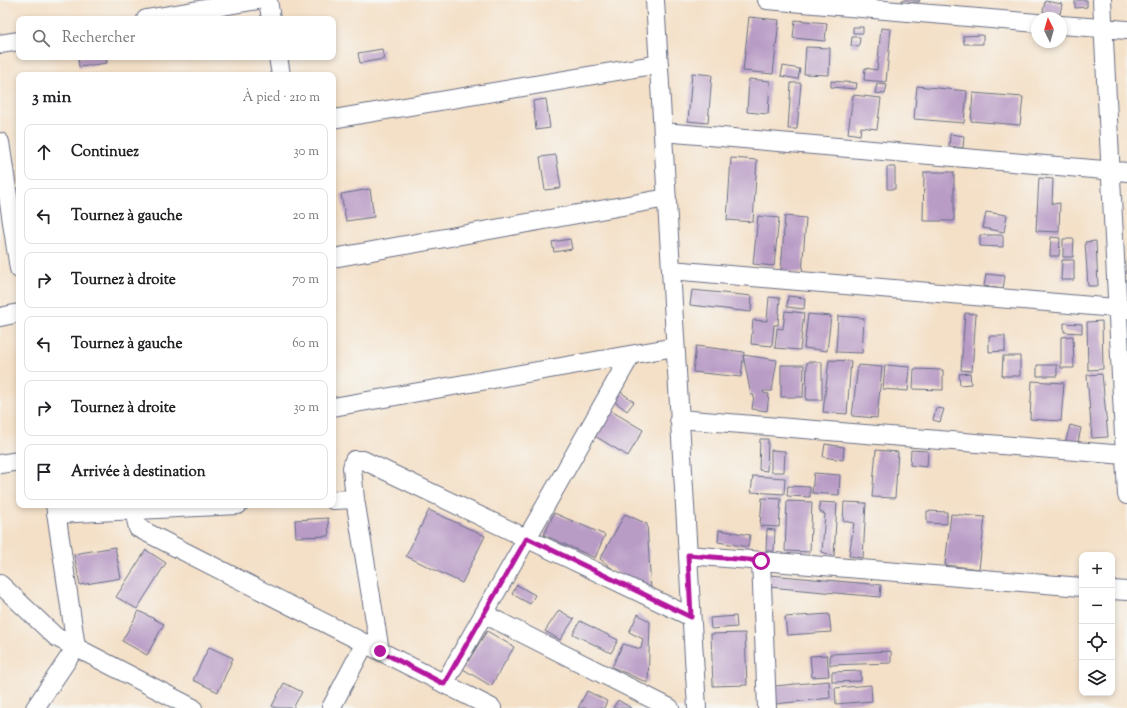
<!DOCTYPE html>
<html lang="fr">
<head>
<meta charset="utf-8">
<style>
	body { margin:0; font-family:"Sorts Mill Goudy",serif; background:#f6f6f6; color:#202124 }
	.controls { position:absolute; right:12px; bottom:12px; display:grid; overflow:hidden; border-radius:8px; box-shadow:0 2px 6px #0003 }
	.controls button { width:36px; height:36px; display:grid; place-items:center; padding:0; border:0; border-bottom:1px solid #e0e0e0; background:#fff; color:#202124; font:20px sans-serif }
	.compass { position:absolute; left:1031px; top:12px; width:36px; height:36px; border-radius:50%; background:#fff; box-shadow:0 2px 6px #0003; rotate:355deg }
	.stop { position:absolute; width:12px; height:12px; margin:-9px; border:3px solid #b5179e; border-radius:50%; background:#fff }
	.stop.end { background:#b5179e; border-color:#fff; box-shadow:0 1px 4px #0008 }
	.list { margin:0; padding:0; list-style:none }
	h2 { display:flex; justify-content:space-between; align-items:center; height:52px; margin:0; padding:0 16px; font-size:17px }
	h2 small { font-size:13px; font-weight:400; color:#757577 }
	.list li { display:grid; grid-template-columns:26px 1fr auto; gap:12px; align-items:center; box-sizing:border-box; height:56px; margin:0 8px 8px; padding:0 8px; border:1px solid #e0e0e0; border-radius:8px }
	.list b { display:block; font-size:15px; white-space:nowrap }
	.list em { font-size:13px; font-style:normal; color:#757577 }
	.icon { flex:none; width:22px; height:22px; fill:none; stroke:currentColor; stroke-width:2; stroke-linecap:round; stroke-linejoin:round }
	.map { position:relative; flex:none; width:1127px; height:708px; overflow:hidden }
	.search { position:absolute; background:#fff; box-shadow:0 2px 6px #0003; left:16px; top:16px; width:320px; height:44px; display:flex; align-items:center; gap:10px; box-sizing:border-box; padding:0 14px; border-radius:8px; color:#757577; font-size:15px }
	.panel { position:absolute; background:#fff; box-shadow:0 2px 6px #0003; left:16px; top:72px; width:320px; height:436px; border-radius:8px }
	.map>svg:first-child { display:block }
</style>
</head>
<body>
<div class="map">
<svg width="1127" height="708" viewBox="0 0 1127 708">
	<rect width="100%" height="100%" fill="#f6f6f2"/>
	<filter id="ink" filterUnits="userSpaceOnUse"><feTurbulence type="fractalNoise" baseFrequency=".025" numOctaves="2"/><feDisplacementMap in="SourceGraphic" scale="8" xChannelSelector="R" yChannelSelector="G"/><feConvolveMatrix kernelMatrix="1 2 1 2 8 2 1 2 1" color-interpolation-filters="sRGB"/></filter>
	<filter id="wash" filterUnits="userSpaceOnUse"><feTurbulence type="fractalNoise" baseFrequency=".012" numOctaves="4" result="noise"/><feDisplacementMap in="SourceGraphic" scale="16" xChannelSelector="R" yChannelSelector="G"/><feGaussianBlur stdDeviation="0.9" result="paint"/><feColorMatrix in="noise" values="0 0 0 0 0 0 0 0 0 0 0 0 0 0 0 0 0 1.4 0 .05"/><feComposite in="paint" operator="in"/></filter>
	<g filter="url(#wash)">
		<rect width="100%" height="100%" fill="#f4e0c7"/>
		<g id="blocks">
			<path fill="#b99cc6" d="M902,0H920L919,2L902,3Z
				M1075,0H1087V7L1075,8Z
				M1045,1L1062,4L1060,14L1043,12Z
				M749,17L779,20L773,74L743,71Z
				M795,20L827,23L825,41L793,38Z
				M853,27H863V33H853Z
				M881,28L891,29L886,82L864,80L865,68L877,70Z
				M983,35V44H964L963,36Z
				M852,37H860L859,47L851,46Z
				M806,47L830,48L829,75L804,74Z
				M382,49L384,59L360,63L358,53Z
				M78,57H106L107,63L79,67Z
				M783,66L800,69L798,79L781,76Z
				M692,73L712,75L708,123L688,121Z
				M749,79L770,81L768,114L747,112Z
				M831,81L857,83L856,89L831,87Z
				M791,83H801L797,129H788Z
				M877,84L887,85L885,94L875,93Z
				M917,86L967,91L964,123L914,119Z
				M973,93L1023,97L1020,125L971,121Z
				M853,95L881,98L877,129L861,127L860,135L848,133Z
				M546,99L550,128L536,130L533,101Z
				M950,134L964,136L963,148L949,146Z
				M556,155L561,188L545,190L540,157Z
				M731,158L757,160L753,222L727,220Z
				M887,167H895V189H887Z
				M924,172H954V221H923Z
				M1039,178L1053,179L1052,204L1060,203L1059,232L1036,231Z
				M370,189L374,217L346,221L341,194Z
				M986,212L1007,215L1004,232L983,228Z
				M758,216L779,218L774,266L753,264Z
				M785,216L806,218L802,273L781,271Z
				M980,235H1003V247L980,246Z
				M1051,237L1060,238L1059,256H1050Z
				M570,239L572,249L554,252L552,242Z
				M1063,239H1074L1073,257H1063Z
				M1096,241L1098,286H1088L1085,242Z
				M1062,260H1074V280H1061Z
				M986,274L1005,276L1003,289L984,286Z
				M692,290L752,296L751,312L690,305Z
				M788,296L805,298L804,309L787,307Z
				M769,297L780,298L778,325H774L772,346L751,344L753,320L767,321Z
				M785,311L804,313L800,350L775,348L777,328L783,329Z
				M965,313L976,314L972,371L961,370Z
				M808,314L831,316L827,351L804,348Z
				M838,316L864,318L862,353L836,352Z
				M1102,321L1103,369L1088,370L1087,322Z
				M1064,323L1082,324V333L1064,332Z
				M989,336H1005V351L989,352Z
				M1073,336L1074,368H1061V337Z
				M696,346L744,352L741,377L693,372Z
				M743,355L777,360L772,391H763V393L769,394L767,411L752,409L754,395H751Z
				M1003,356H1020V376H1002Z
				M829,360L851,361L847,414L823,412Z
				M807,362H822V400H806Z
				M781,365H804L803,397H781Z
				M858,365L882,367L877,418L852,416Z
				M885,365L910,367L908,391L883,389Z
				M1037,365H1057V376H1037Z
				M914,369L943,370V390L913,389Z
				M970,373L971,384L960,385L959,374Z
				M1102,374L1108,437L1092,438L1087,375Z
				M1032,381L1064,383L1061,421L1030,419Z
				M617,389L634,402L627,411L610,398Z
				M936,408L944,409L940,422L933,420Z
				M608,409L643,430L628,456L593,435Z
				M1070,425L1081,428L1077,447L1065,444Z
				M760,439H768L767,471L759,470Z
				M825,444L844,447L843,460L823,457Z
				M771,450L785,451L784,472H771Z
				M876,450L898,452L895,498L872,497Z
				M911,450L928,451L927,467L910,465Z
				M814,473L840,475L839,495L812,493Z
				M753,476L785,478L784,494L751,492Z
				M788,486L810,487V497L787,496Z
				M762,498L781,499L779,527L760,526Z
				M787,501L812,502L810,552L785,551Z
				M819,502L837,503L834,556L822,552L825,514L820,512Z
				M844,502L866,503L863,558L849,556L854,523L843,521Z
				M429,510L485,536L462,583L406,556Z
				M927,511L947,512V524L927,523Z
				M554,513L605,535L595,558L544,535Z
				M625,514L647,524L651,590L643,593L600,559Z
				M951,514L985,517L979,569L945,565Z
				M328,518L329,536L296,537L295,520Z
				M767,529L775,530L774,551H766Z
				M719,530L750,535L748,547L718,542Z
				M115,547L121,578L80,585L74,554Z
				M146,550L166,563L137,609L116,597Z
				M770,575L881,585L880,597L769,587Z
				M517,585L535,595L530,604L512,594Z
				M559,610L574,619L560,640L545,631Z
				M139,611L164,624L147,655L122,641Z
				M638,614L650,622L648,683L612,667L623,644L641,649L643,639L629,632Z
				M829,614L831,632L787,635L785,617Z
				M736,616L737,627L711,629L710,618Z
				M580,621L618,640L611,653L573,634Z
				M487,631L514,647L491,686L463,669Z
				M745,633L747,685L713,686L711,634Z
				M209,647L233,658L218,692L193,680Z
				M891,651V663L830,665V654Z
				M827,655L829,676L812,677L810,656Z
				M861,671V681L832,682V672Z
				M829,681L830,698L776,704L775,686Z
				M284,683L302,692L293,708H276L272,706Z
				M871,685L872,701L836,704L835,688Z
				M587,691L607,701L604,708H578Z
				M618,700L631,708H613Z"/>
		</g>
	</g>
	<g filter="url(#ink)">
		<use href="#blocks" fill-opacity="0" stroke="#676d83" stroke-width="1"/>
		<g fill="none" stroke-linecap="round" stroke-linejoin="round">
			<defs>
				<path id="street" d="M268,0L271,19
					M655,0L697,708
					M767,0L1037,23
					M1102,0L1127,495
					M146,19L258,0
					M1061,25L1127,30
					M0,44L19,41
					M278,57L281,75
					M333,119L659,64
					M663,132L1127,172
					M0,142L19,269
					M333,258L667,198
					M671,270L1127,309
					M0,317L19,313
					M333,407L675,347
					M679,419L1125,455
					M0,464L19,461
					M333,500L355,499
					M134,510L138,528L492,708
					M56,514L238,505
					M688,555L1082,587
					M761,561L767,708
					M0,584L56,637L193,708
					M1112,590L1127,591
					M484,614L670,708
					M380,651L355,499L352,468L354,460H363L691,617
					M444,684L631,355
					M35,708L76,647L55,505
					M331,708L365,643"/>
			</defs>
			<use href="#street" stroke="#676d83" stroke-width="20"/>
			<use href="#street" stroke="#fff" stroke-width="18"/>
		</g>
	</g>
	<g fill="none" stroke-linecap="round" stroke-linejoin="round" filter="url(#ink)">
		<path stroke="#b5179e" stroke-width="5" d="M380,651L444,684L527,538L691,617L688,555L761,561"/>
	</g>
</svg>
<div class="controls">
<button>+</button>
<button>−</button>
<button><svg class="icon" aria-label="locate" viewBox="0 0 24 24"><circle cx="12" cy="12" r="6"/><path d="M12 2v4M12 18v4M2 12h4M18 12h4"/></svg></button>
<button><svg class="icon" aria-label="layers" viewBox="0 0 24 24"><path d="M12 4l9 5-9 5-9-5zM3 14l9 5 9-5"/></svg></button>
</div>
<svg class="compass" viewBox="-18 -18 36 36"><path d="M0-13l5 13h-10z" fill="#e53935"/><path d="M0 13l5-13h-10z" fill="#757577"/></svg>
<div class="stop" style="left:761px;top:561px"></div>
<div class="stop end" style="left:380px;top:651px"></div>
<div class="search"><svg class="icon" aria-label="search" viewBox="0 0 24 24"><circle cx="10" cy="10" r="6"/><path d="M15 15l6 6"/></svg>Rechercher</div>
<section class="panel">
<h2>3 min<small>À pied · 210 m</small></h2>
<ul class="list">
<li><svg class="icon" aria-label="ahead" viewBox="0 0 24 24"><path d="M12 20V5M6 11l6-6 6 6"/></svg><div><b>Continuez</b></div><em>30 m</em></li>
<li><svg class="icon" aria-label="left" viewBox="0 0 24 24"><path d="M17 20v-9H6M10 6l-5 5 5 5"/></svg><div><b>Tournez à gauche</b></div><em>20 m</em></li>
<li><svg class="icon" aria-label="right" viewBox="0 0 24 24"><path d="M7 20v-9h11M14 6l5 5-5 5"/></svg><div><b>Tournez à droite</b></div><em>70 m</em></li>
<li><svg class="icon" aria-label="left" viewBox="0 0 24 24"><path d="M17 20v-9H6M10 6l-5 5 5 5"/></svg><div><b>Tournez à gauche</b></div><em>60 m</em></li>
<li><svg class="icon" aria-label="right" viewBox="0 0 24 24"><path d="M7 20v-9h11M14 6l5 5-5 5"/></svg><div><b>Tournez à droite</b></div><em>30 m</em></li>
<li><svg class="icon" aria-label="arrive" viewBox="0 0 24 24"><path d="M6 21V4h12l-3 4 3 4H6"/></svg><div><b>Arrivée à destination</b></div></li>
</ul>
</section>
</div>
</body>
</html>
